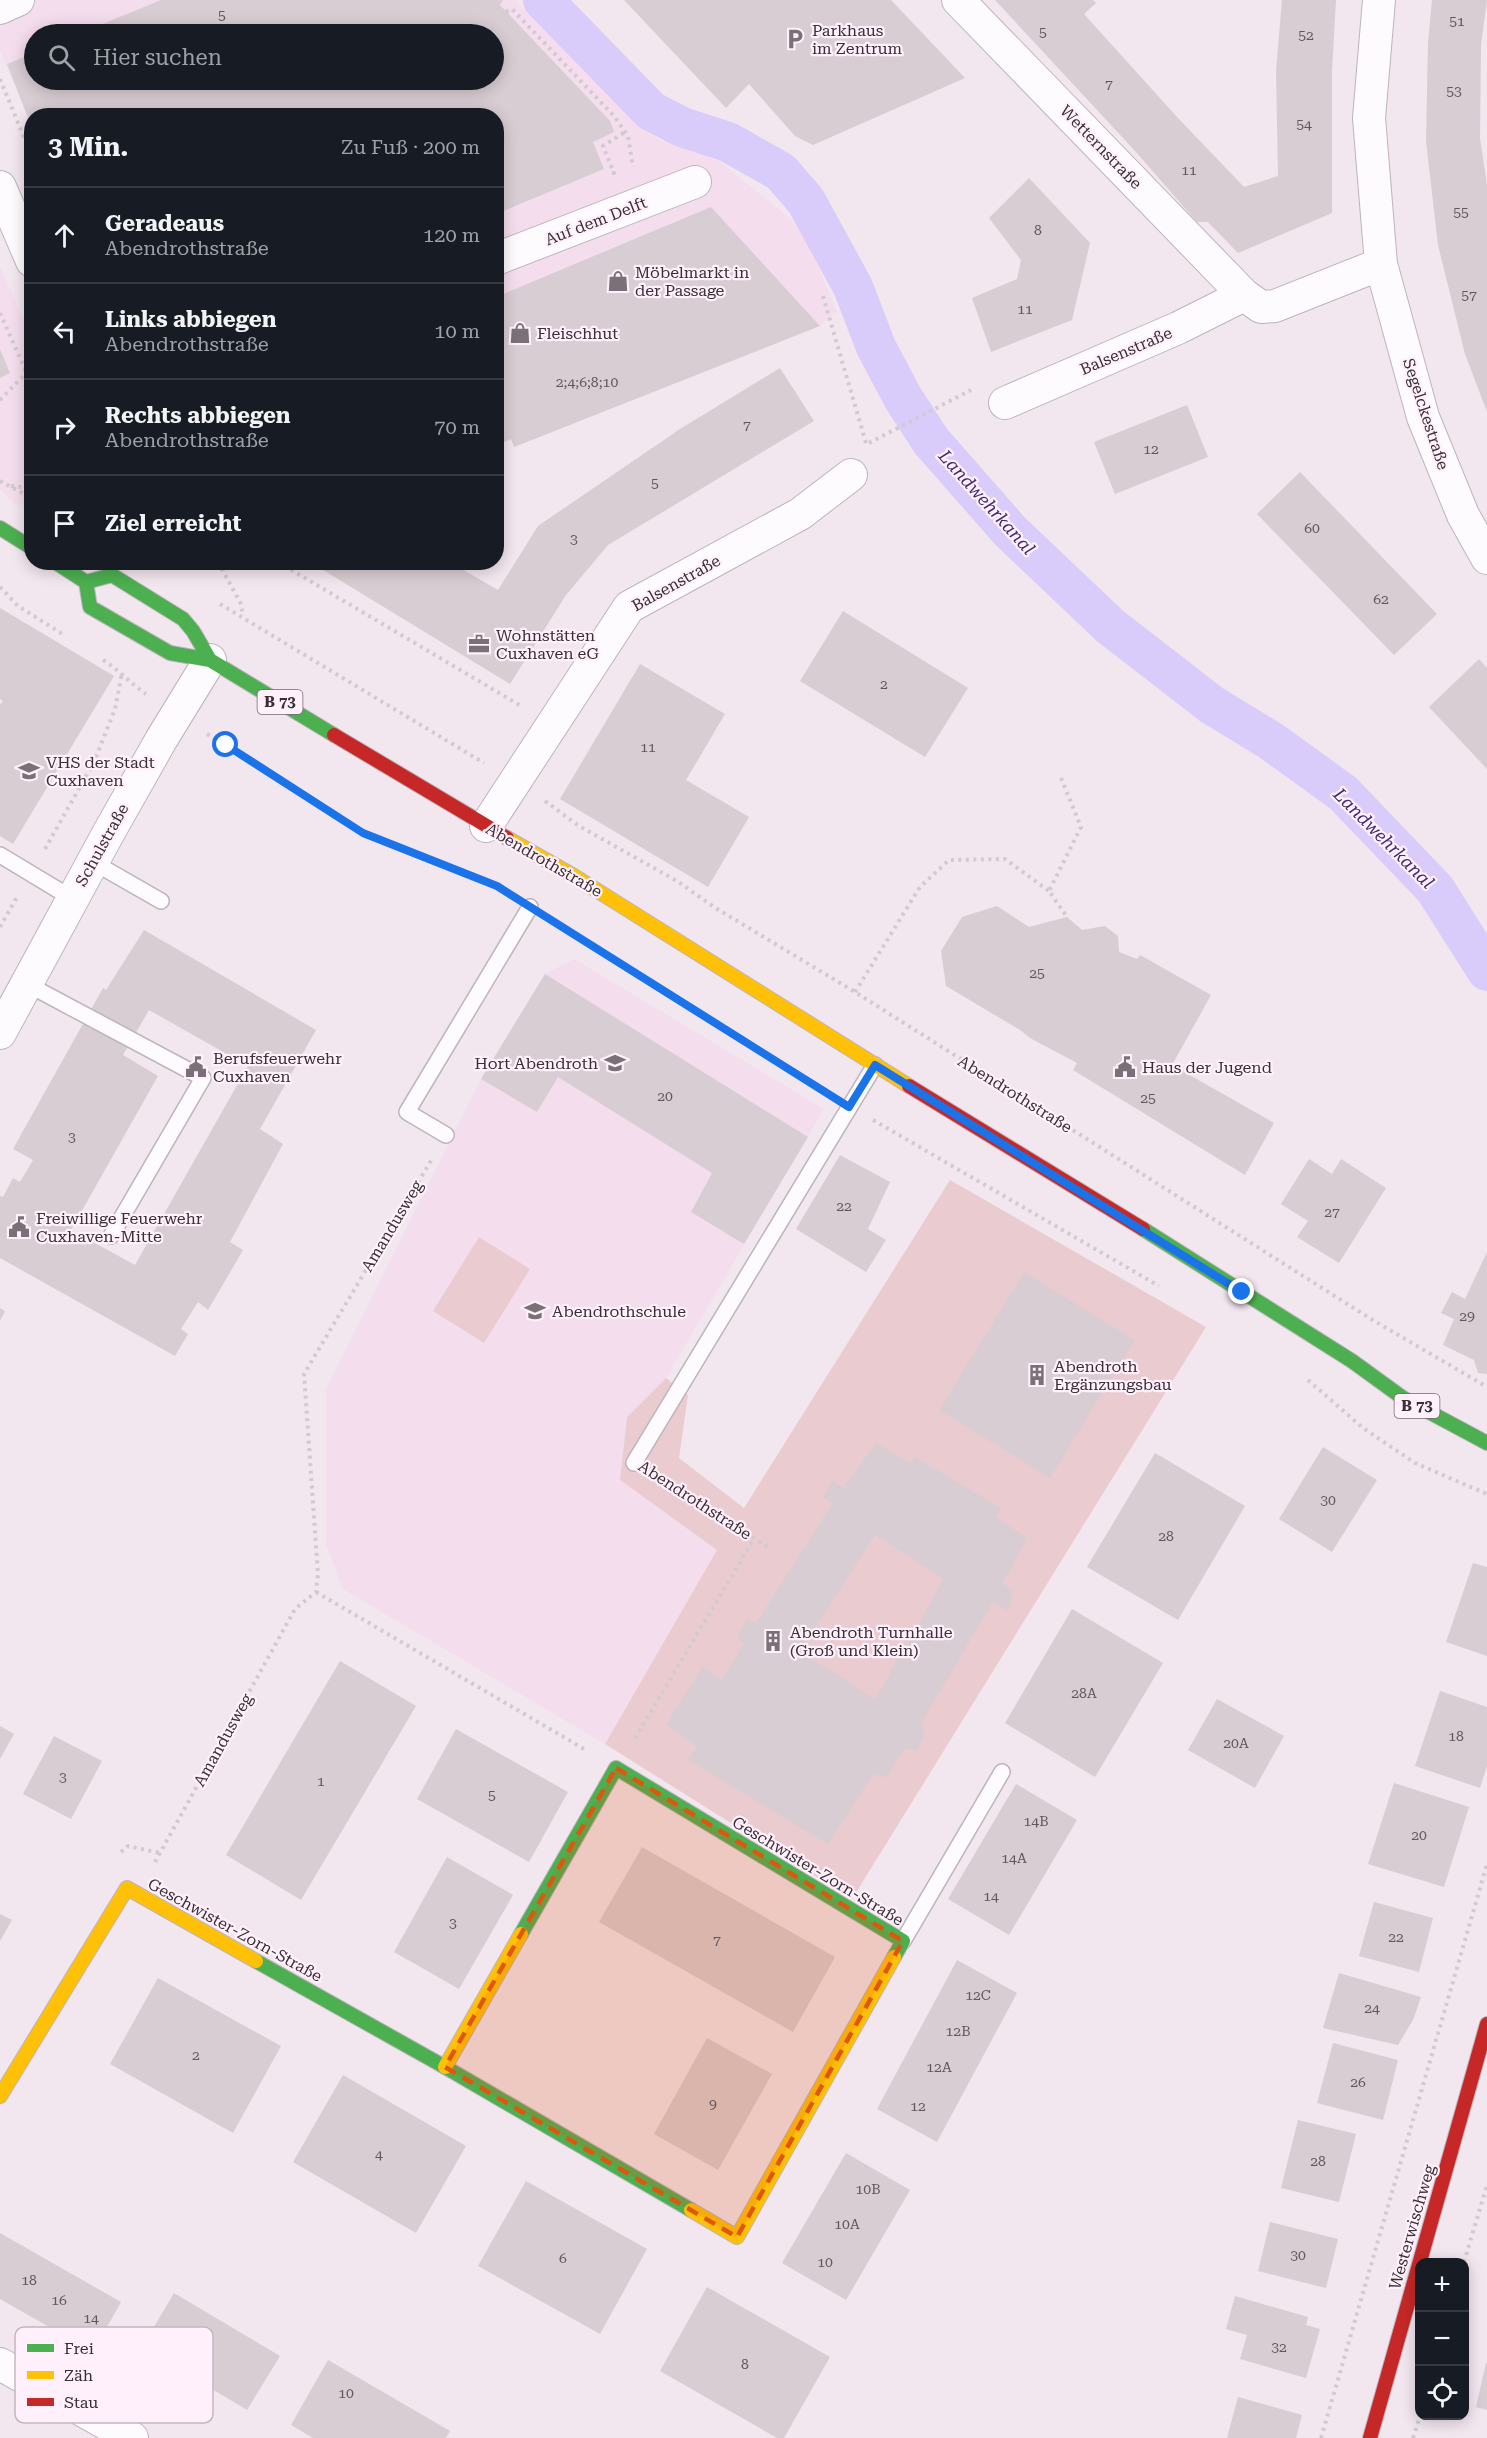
<!DOCTYPE html>
<html lang="de">
<head>
<meta charset="utf-8">
<style>
	body { margin:0; font-family:"Roboto Serif",serif; background:#242831; color:#f1f3f6 }
	.controls { position:absolute; right:18px; bottom:18px; display:grid; overflow:hidden; border-radius:12px; box-shadow:0 3px 15px #0003 }
	.controls button { width:54px; height:54px; display:grid; place-items:center; padding:0; border:0; border-bottom:2px solid #363941; background:#171b24; color:#f1f3f6; font:30px sans-serif }
	.stop { position:absolute; width:18px; height:18px; margin:-14px; border:4px solid #1a73e8; border-radius:50%; background:#fff }
	.stop.end { background:#1a73e8; border-color:#fff; box-shadow:0 2px 6px #0008 }
	.list { margin:0; padding:0; list-style:none }
	h2 { display:flex; justify-content:space-between; align-items:center; height:78px; margin:0; padding:0 24px; font-size:26px }
	h2 small { font-size:20px; font-weight:400; color:#9ea1a6 }
	.list li { display:grid; grid-template-columns:39px 1fr auto; gap:18px; align-items:center; box-sizing:border-box; height:96px; padding:0 24px; border-top:2px solid #363941 }
	.list b { display:block; font-size:22px; white-space:nowrap }
	.list p { margin:0; font-size:20px; white-space:nowrap; color:#9ea1a6 }
	.list em { font-size:20px; font-style:normal; color:#9ea1a6 }
	.icon { flex:none; width:33px; height:33px; fill:none; stroke:currentColor; stroke-width:2; stroke-linecap:round; stroke-linejoin:round }
	.map { position:relative; flex:none; width:1487px; height:2438px; overflow:hidden }
	.search { position:absolute; background:#171b24; box-shadow:0 3px 15px #0003; left:24px; top:24px; width:480px; height:66px; display:flex; align-items:center; gap:15px; box-sizing:border-box; padding:0 21px; border-radius:33px; color:#9ea1a6; font-size:22px }
	.panel { position:absolute; background:#171b24; box-shadow:0 3px 15px #0003; left:24px; top:108px; width:480px; height:462px; border-radius:24px }
	.map>svg:first-child { display:block }
</style>
</head>
<body>
<div class="map">
<svg width="1487" height="2438" viewBox="0 0 1487 2438">
	<rect width="100%" height="100%" fill="#f2e6ef"/>
	<path fill="#f4dded" fill-rule="evenodd" d="M0,0H515L637,125L661,141L680,142L720,162L791,219L807,239L837,312L819,326L514,447L511,439L497,445L496,116H32L31,125L0,50ZM34,34H494V80H34Z
		M0,267L31,336V507L14,503L0,489Z
		M574,959L824,1109L666,1378L627,1417L620,1480L718,1550L605,1744L343,1589L326,1544V1389L481,1079L545,974Z"/>
	<path fill="#eaccd0" d="M950,1180L1206,1327L852,1899L605,1744L717,1550L620,1480L627,1417L666,1378L688,1395L679,1458L744,1508Z
		M479,1237L530,1269L484,1343L433,1311Z"/>
	<g fill="none" stroke-linecap="round" stroke-linejoin="round">
		<path stroke="#d9ccfa" stroke-width="40" d="M543,0L651,111L682,127L728,142L781,172L806,201L853,287L876,347L903,398L931,441L1010,531L1110,626L1212,705L1271,741L1343,793L1435,889L1487,971"/>
	</g>
	<path fill="#d8cdd2" fill-rule="evenodd" d="M161,0H503L500,5L610,121L614,132L593,142L604,169L496,214V116H32L31,125L7,64L34,53V80H494V34H78Z
		M624,0H891L965,78L813,145L795,136L749,84L726,108Z
		M995,0H1093L1096,3L1084,14L1177,117L1244,187L1278,176L1276,71L1282,0H1336L1332,71V213L1238,253L1208,222H1197L1136,152Z
		M1432,0H1487L1481,45L1480,138L1487,185V412L1465,354L1438,245L1426,141L1428,42Z
		M1029,178L1090,243L1072,320L991,352L972,298L1017,279L1021,260L989,218Z
		M711,207L820,326L514,447L511,439L496,445V297Z
		M0,349L10,373L0,378Z
		M780,368L814,421L608,545L566,595L510,684L310,562H450L498,590L538,526L680,429Z
		M1187,405L1208,457L1115,494L1094,442Z
		M1300,472L1437,614L1394,655L1257,514Z
		M0,608L114,676L13,844L0,836V705L3,701L0,699Z
		M843,611L968,688L925,757L800,681Z
		M1479,659L1487,668V769L1429,707Z
		M640,664L725,714L686,780L749,817L708,887L560,799Z
		M997,906L1029,927L1067,917L1082,930L1105,926L1118,936L1119,952L1137,959L1140,955L1211,995L1172,1065L1274,1123L1245,1175L1073,1070L1077,1063L1030,1038L1020,1030L946,986L941,951L962,917Z
		M144,930L316,1030L260,1129L283,1144L230,1242L243,1250L208,1310L198,1302L181,1329L188,1334L175,1356L0,1258V1196L3,1197L13,1178L20,1182L33,1160L13,1149L103,988L106,990ZM149,1010L248,1066L135,1265L71,1230L158,1076L123,1055Z
		M545,974L808,1137L744,1244L691,1212L712,1173L558,1077L537,1112L481,1079Z
		M840,1155L890,1182L868,1229L886,1240L866,1272L796,1229Z
		M1309,1159L1332,1174L1341,1159L1386,1188L1339,1263L1297,1237L1308,1221L1281,1204Z
		M1487,1252V1374L1478,1373L1474,1360L1443,1345L1454,1319L1441,1313L1452,1292L1465,1299Z
		M1024,1272L1135,1340L1050,1478L939,1410Z
		M0,1308L5,1311L0,1321Z
		M876,1443L910,1463L915,1457L1001,1508L996,1517L1027,1538L1003,1583L1013,1592L1008,1611L993,1602L921,1723L925,1732L917,1751L906,1748L886,1778L874,1773L828,1844L688,1760L697,1747L666,1725L702,1667L722,1679L744,1644L736,1638L747,1619L756,1623L832,1504L823,1497L832,1480L843,1488ZM875,1535L944,1579L875,1699L800,1651Z
		M1323,1447L1377,1480L1332,1552L1279,1519Z
		M1155,1453L1245,1506L1178,1620L1087,1567Z
		M1473,1563L1487,1567V1656L1446,1642Z
		M1072,1609L1163,1663L1095,1777L1005,1723Z
		M340,1661L416,1706L301,1900L226,1855Z
		M1440,1691L1487,1707V1766L1480,1788L1415,1766Z
		M1217,1699L1284,1736L1255,1788L1188,1750Z
		M0,1726L14,1734L0,1759Z
		M456,1729L568,1792L529,1862L417,1799Z
		M54,1736L102,1761L71,1819L23,1794Z
		M1394,1783L1469,1807L1444,1887L1368,1864Z
		M1016,1784L1077,1820L1009,1935L948,1899Z
		M642,1847L835,1957L793,2032L599,1922Z
		M447,1857L513,1895L459,1989L394,1952Z
		M1374,1902L1433,1918L1419,1972L1359,1956Z
		M0,1914L12,1920L0,1941Z
		M957,1960L1017,1993L937,2142L877,2109Z
		M1339,1973L1421,1997L1413,2020L1398,2045L1323,2028Z
		M158,1978L281,2046L233,2133L110,2064Z
		M707,2038L772,2074L718,2170L654,2134Z
		M1333,2043L1398,2060L1383,2120L1317,2103Z
		M343,2075L466,2146L416,2233L293,2162Z
		M1298,2120L1356,2134L1339,2202L1281,2188Z
		M846,2153L910,2190L846,2300L782,2263Z
		M526,2181L647,2249L600,2334L478,2266Z
		M1270,2222L1338,2239L1326,2288L1258,2271Z
		M0,2233L121,2302L93,2352L0,2299Z
		M707,2287L830,2357L784,2438H777L660,2371Z
		M174,2293L280,2356L247,2410L142,2347Z
		M1235,2296L1308,2317L1306,2325L1320,2329L1306,2378L1240,2359L1247,2335L1226,2329Z
		M328,2360L450,2431L446,2438H313L291,2425Z
		M1486,2363H1487V2410L1476,2407Z
		M1238,2397L1302,2415L1296,2438H1227Z"/>
	<g fill="none" stroke-linecap="round" stroke-linejoin="round">
		<defs>
			<path id="lane" d="M0,855L73,899
				M93,862L161,901
				M27,984L203,1078L111,1236
				M446,1135L407,1112L530,907
				M634,1463L875,1065
				M903,1941L1002,1772"/>
			<path id="street" d="M958,0L1244,295L1261,307L1275,306L1381,264
				M1379,0L1369,118L1381,264L1423,417L1463,515L1487,558
				M0,8L18,0
				M0,187L32,261
				M496,259L695,182
				M1005,403L1178,328L1244,295
				M486,826L629,607L800,514L851,475
				M0,1033L109,832L161,740L210,660
				M0,2364L132,2438"/>
			<path id="fast" d="M0,528L32,548
				M55,562L86,582L112,575L183,619L193,631L210,660
				M86,582L90,607L170,653L210,660L334,735
				M1143,1229L1352,1361L1403,1398L1487,1443
				M521,1934L616,1768L903,1941L894,1957
				M256,1961L445,2067L691,2210"/>
			<path id="slow" d="M507,838L574,876L909,1086
				M445,2067L521,1934
				M0,2096L127,1888L256,1961
				M691,2210L737,2237L894,1957"/>
			<path id="jam" d="M334,735L507,838
				M909,1086L1143,1229
				M1370,2438L1487,2024"/>
		</defs>
		<use href="#lane" stroke="#beb4bc" stroke-width="18"/>
		<use href="#street" stroke="#beb4bc" stroke-width="34"/>
		<use href="#fast" stroke="#beb4bc" stroke-width="16"/>
		<use href="#slow" stroke="#beb4bc" stroke-width="16"/>
		<use href="#jam" stroke="#beb4bc" stroke-width="16"/>
		<path stroke="#cfcbcf" stroke-width="4" stroke-dasharray="3 4.5" stroke-linecap="butt" d="M506,12L512,9L614,116L628,136L633,167
			M0,79L32,157
			M612,173H614L603,146L625,132
			M823,296L866,443
			M0,313L32,385
			M0,400L27,372
			M869,443L971,390
			M0,481L32,498
			M11,486L32,488
			M218,562L241,604L243,616
			M278,562L521,706
			M0,587L18,606L64,635
			M220,604L484,763
			M103,660C119,670 130,683 146,694
			M207,734L363,833L497,886L507,892
			M1061,778L1081,827L1049,891L1067,917
			M545,801L579,826L677,881L714,907L855,992L1371,1319L1487,1387
			M45,849L94,762L115,709L122,673
			M554,923L827,1094
			M0,927L17,897
			M855,992L920,887L949,860L1005,859L1049,891
			M873,1120L1159,1286
			M1308,1380L1363,1428L1415,1463L1487,1494
			M657,1477L771,1549
			M316,1592L584,1749
			M635,1738L754,1539
			M121,1852L128,1846L160,1853
			M155,1862L295,1609L316,1592L318,1574L304,1374L432,1159
			M1464,2262L1487,2185
			M1321,2438L1487,1864
			M1413,2438L1420,2416"/>
		<use href="#lane" stroke="#fdfbfd" stroke-width="15"/>
		<use href="#street" stroke="#fdfbfd" stroke-width="32"/>
		<use href="#fast" stroke="#4caf50" stroke-width="14"/>
		<use href="#slow" stroke="#ffc107" stroke-width="14"/>
		<use href="#jam" stroke="#c62828" stroke-width="14"/>
	</g>
	<g fill="none" stroke-linecap="round" stroke-linejoin="round">
		<path stroke="#1a73e8" stroke-width="8" d="M226,745L363,833L497,886L849,1107L875,1065L1242,1292"/>
	</g>
	<path fill="#df570e" fill-opacity="0.2" stroke="#df570e" stroke-width="4.5" stroke-dasharray="12 8" stroke-linejoin="round" d="M616,1768L903,1941L737,2237L445,2067Z"/>
	<defs>
		<symbol id="parking-bare" viewBox="-9 -9 18 18"><path d="M-3.5-5.5H1a3.5 3.5 0 0 1 0 7H-1V5.5H-3.5ZM-1-3.4V-.6H.8a1.4 1.4 0 0 0 0-2.8Z" fill="#7a7077" stroke="#fff0fb" stroke-width="2.5" paint-order="stroke"/></symbol>
		<symbol id="shop-bare" viewBox="-9 -9 18 18"><path d="M-5-2.5h2.3a2.7 3.5 0 0 1 5.4 0H5L5.5 6h-11ZM-1.5-2.5h3a1.5 2.3 0 0 0-3 0Z" fill="#7a7077" stroke="#fff0fb" stroke-width="2.5" paint-order="stroke"/></symbol>
		<symbol id="office-bare" viewBox="-9 -9 18 18"><path d="M-6-3h4V-5.5h4V-3h4V5H-6ZM-1-4.5V-3h2v-1.5ZM-6 0V1H6V0Z" fill="#7a7077" stroke="#fff0fb" stroke-width="2.5" paint-order="stroke"/></symbol>
		<symbol id="school-bare" viewBox="-9 -9 18 18"><path d="M0-5L7-2L0 1L-7-2ZM-4 1L0 2.5L4 1V4Q0 6-4 4Z" fill="#7a7077" stroke="#fff0fb" stroke-width="2.5" paint-order="stroke"/></symbol>
		<symbol id="civic-bare" viewBox="-9 -9 18 18"><path d="M-.6-6.5H3V-4.5H.6V-3L4-1V1h2V6H-6V1h2V-1L-.6-3ZM-1.2 2.5V6h2.4V2.5Z" fill="#7a7077" stroke="#fff0fb" stroke-width="2.5" paint-order="stroke"/></symbol>
		<symbol id="building-bare" viewBox="-9 -9 18 18"><path d="M-4-6H4V6H1V3H-1V6H-4ZM-2.5-4.3h1.7v1.8h-1.7ZM.8-4.3h1.7v1.8H.8ZM-2.5-1h1.7V.8h-1.7ZM.8-1h1.7V.8H.8Z" fill="#7a7077" stroke="#fff0fb" stroke-width="2.5" paint-order="stroke"/></symbol>
	</defs>
	<g fill-rule="evenodd">
		<use href="#parking-bare" x="780" y="24" width="30" height="30"/>
		<use href="#shop-bare" x="603" y="266" width="30" height="30"/>
		<use href="#shop-bare" x="505" y="318" width="30" height="30"/>
		<use href="#office-bare" x="464" y="629" width="30" height="30"/>
		<use href="#school-bare" x="14" y="756" width="30" height="30"/>
		<use href="#school-bare" x="600" y="1048" width="30" height="30"/>
		<use href="#civic-bare" x="181" y="1052" width="30" height="30"/>
		<use href="#civic-bare" x="1110" y="1052" width="30" height="30"/>
		<use href="#civic-bare" x="4" y="1212" width="30" height="30"/>
		<use href="#school-bare" x="520" y="1296" width="30" height="30"/>
		<use href="#building-bare" x="1022" y="1360" width="30" height="30"/>
		<use href="#building-bare" x="758" y="1626" width="30" height="30"/>
	</g>
	<g text-anchor="middle" dominant-baseline="central" stroke-width="4.5" stroke-linejoin="round" paint-order="stroke">
		<g font-size="14" fill="#61575d">
			<text x="222" y="15">5</text>
			<text x="1457" y="21">51</text>
			<text x="1043" y="32">5</text>
			<text x="1306" y="35">52</text>
			<text x="1109" y="84">7</text>
			<text x="1454" y="91">53</text>
			<text x="1304" y="124">54</text>
			<text x="1189" y="170">11</text>
			<text x="1461" y="212">55</text>
			<text x="1038" y="230">8</text>
			<text x="1469" y="295">57</text>
			<text x="1025" y="309">11</text>
			<text x="587" y="382">2;4;6;8;10</text>
			<text x="747" y="425">7</text>
			<text x="1151" y="449">12</text>
			<text x="655" y="483">5</text>
			<text x="1312" y="528">60</text>
			<text x="574" y="539">3</text>
			<text x="1381" y="599">62</text>
			<text x="884" y="684">2</text>
			<text x="648" y="747">11</text>
			<text x="1037" y="973">25</text>
			<text x="665" y="1096">20</text>
			<text x="1148" y="1098">25</text>
			<text x="72" y="1137">3</text>
			<text x="844" y="1206">22</text>
			<text x="1332" y="1212">27</text>
			<text x="1467" y="1316">29</text>
			<text x="1328" y="1500">30</text>
			<text x="1166" y="1536">28</text>
			<text x="1084" y="1693">28A</text>
			<text x="1456" y="1736">18</text>
			<text x="1236" y="1743">20A</text>
			<text x="63" y="1777">3</text>
			<text x="321" y="1781">1</text>
			<text x="492" y="1795">5</text>
			<text x="1036" y="1821">14B</text>
			<text x="1419" y="1835">20</text>
			<text x="1014" y="1858">14A</text>
			<text x="991" y="1896">14</text>
			<text x="453" y="1923">3</text>
			<text x="1396" y="1937">22</text>
			<text x="717" y="1940">7</text>
			<text x="978" y="1995">12C</text>
			<text x="1372" y="2008">24</text>
			<text x="958" y="2031">12B</text>
			<text x="196" y="2055">2</text>
			<text x="939" y="2067">12A</text>
			<text x="1358" y="2082">26</text>
			<text x="713" y="2104">9</text>
			<text x="918" y="2106">12</text>
			<text x="379" y="2154">4</text>
			<text x="1318" y="2161">28</text>
			<text x="868" y="2189">10B</text>
			<text x="847" y="2224">10A</text>
			<text x="1298" y="2255">30</text>
			<text x="563" y="2258">6</text>
			<text x="825" y="2262">10</text>
			<text x="29" y="2280">18</text>
			<text x="59" y="2300">16</text>
			<text x="91" y="2318">14</text>
			<text x="1279" y="2347">32</text>
			<text x="745" y="2364">8</text>
			<text x="346" y="2393">10</text>
		</g>
		<g fill="#fff0fb" stroke="#746a71" stroke-width="1.5">
			<rect x="257.5" y="690" width="45" height="24" rx="4.5"/>
			<rect x="1394.5" y="1394" width="45" height="24" rx="4.5"/>
		</g>
		<g font-size="15" font-weight="bold" fill="#393036">
			<text x="280" y="702">B 73</text>
			<text x="1417" y="1406">B 73</text>
		</g>
		<g font-size="16" fill="#393036" stroke="#fff0fb" text-anchor="start">
			<text x="812" y="30">Parkhaus<tspan x="812" dy="18">im Zentrum</tspan></text>
			<text x="635" y="272">Möbelmarkt in<tspan x="635" dy="18">der Passage</tspan></text>
			<text x="537" y="333">Fleischhut</text>
			<text x="496" y="635">Wohnstätten<tspan x="496" dy="18">Cuxhaven eG</tspan></text>
			<text x="46" y="762">VHS der Stadt<tspan x="46" dy="18">Cuxhaven</tspan></text>
			<text x="213" y="1058">Berufsfeuerwehr<tspan x="213" dy="18">Cuxhaven</tspan></text>
			<text x="598" y="1063" text-anchor="end">Hort Abendroth</text>
			<text x="1142" y="1067">Haus der Jugend</text>
			<text x="36" y="1218">Freiwillige Feuerwehr<tspan x="36" dy="18">Cuxhaven-Mitte</tspan></text>
			<text x="552" y="1311">Abendrothschule</text>
			<text x="1054" y="1366">Abendroth<tspan x="1054" dy="18">Ergänzungsbau</tspan></text>
			<text x="790" y="1632">Abendroth Turnhalle<tspan x="790" dy="18">(Groß und Klein)</tspan></text>
		</g>
		<g font-size="16" fill="#393036" stroke="#fff0fb">
			<text transform="translate(1101 147) rotate(46)">Wetternstraße</text>
			<text transform="translate(596 221) rotate(-21)">Auf dem Delft</text>
			<text transform="translate(1126 351) rotate(-23)">Balsenstraße</text>
			<text transform="translate(1426 414) rotate(72)">Segelckestraße</text>
			<text transform="translate(676 583) rotate(-29)">Balsenstraße</text>
			<text transform="translate(102 845) rotate(-61)">Schulstraße</text>
			<text transform="translate(544 860) rotate(30)">Abendrothstraße</text>
			<text transform="translate(1015 1094) rotate(32)">Abendrothstraße</text>
			<text transform="translate(392 1226) rotate(-59)">Amandusweg</text>
			<text transform="translate(695 1500) rotate(33)">Abendrothstraße</text>
			<text transform="translate(223 1740) rotate(-61)">Amandusweg</text>
			<text transform="translate(818 1871) rotate(31)">Geschwister-Zorn-Straße</text>
			<text transform="translate(235 1930) rotate(29)">Geschwister-Zorn-Straße</text>
			<text transform="translate(1412 2227) rotate(-74)">Westerwischweg</text>
		</g>
		<g font-size="18" font-style="italic" fill="#412c71" stroke="#fff0fb">
			<text transform="translate(987 502) rotate(48)">Landwehrkanal</text>
			<text transform="translate(1384 838) rotate(45)">Landwehrkanal</text>
		</g>
	</g>
	<rect x="15" y="2327" width="198" height="96" rx="9" fill="#fff0fb" stroke="#c4b6c0" stroke-width="1.5"/>
	<rect x="27" y="2344" width="27" height="8" fill="#4caf50"/>
	<rect x="27" y="2371" width="27" height="8" fill="#ffc107"/>
	<rect x="27" y="2398" width="27" height="8" fill="#c62828"/>
	<g font-size="16" fill="#393036">
		<text x="64" y="2354">Frei</text>
		<text x="64" y="2381">Zäh</text>
		<text x="64" y="2408">Stau</text>
	</g>
</svg>
<div class="controls">
<button>+</button>
<button>−</button>
<button><svg class="icon" aria-label="locate" viewBox="0 0 24 24"><circle cx="12" cy="12" r="6"/><path d="M12 2v4M12 18v4M2 12h4M18 12h4"/></svg></button>
</div>
<div class="stop" style="left:226px;top:745px"></div>
<div class="stop end" style="left:1242px;top:1292px"></div>
<div class="search"><svg class="icon" aria-label="search" viewBox="0 0 24 24"><circle cx="10" cy="10" r="6"/><path d="M15 15l6 6"/></svg>Hier suchen</div>
<section class="panel">
<h2>3 Min.<small>Zu Fuß · 200 m</small></h2>
<ul class="list">
<li><svg class="icon" aria-label="ahead" viewBox="0 0 24 24"><path d="M12 20V5M6 11l6-6 6 6"/></svg><div><b>Geradeaus</b><p>Abendrothstraße</p></div><em>120 m</em></li>
<li><svg class="icon" aria-label="left" viewBox="0 0 24 24"><path d="M17 20v-9H6M10 6l-5 5 5 5"/></svg><div><b>Links abbiegen</b><p>Abendrothstraße</p></div><em>10 m</em></li>
<li><svg class="icon" aria-label="right" viewBox="0 0 24 24"><path d="M7 20v-9h11M14 6l5 5-5 5"/></svg><div><b>Rechts abbiegen</b><p>Abendrothstraße</p></div><em>70 m</em></li>
<li><svg class="icon" aria-label="arrive" viewBox="0 0 24 24"><path d="M6 21V4h12l-3 4 3 4H6"/></svg><div><b>Ziel erreicht</b></div></li>
</ul>
</section>
</div>
</body>
</html>
